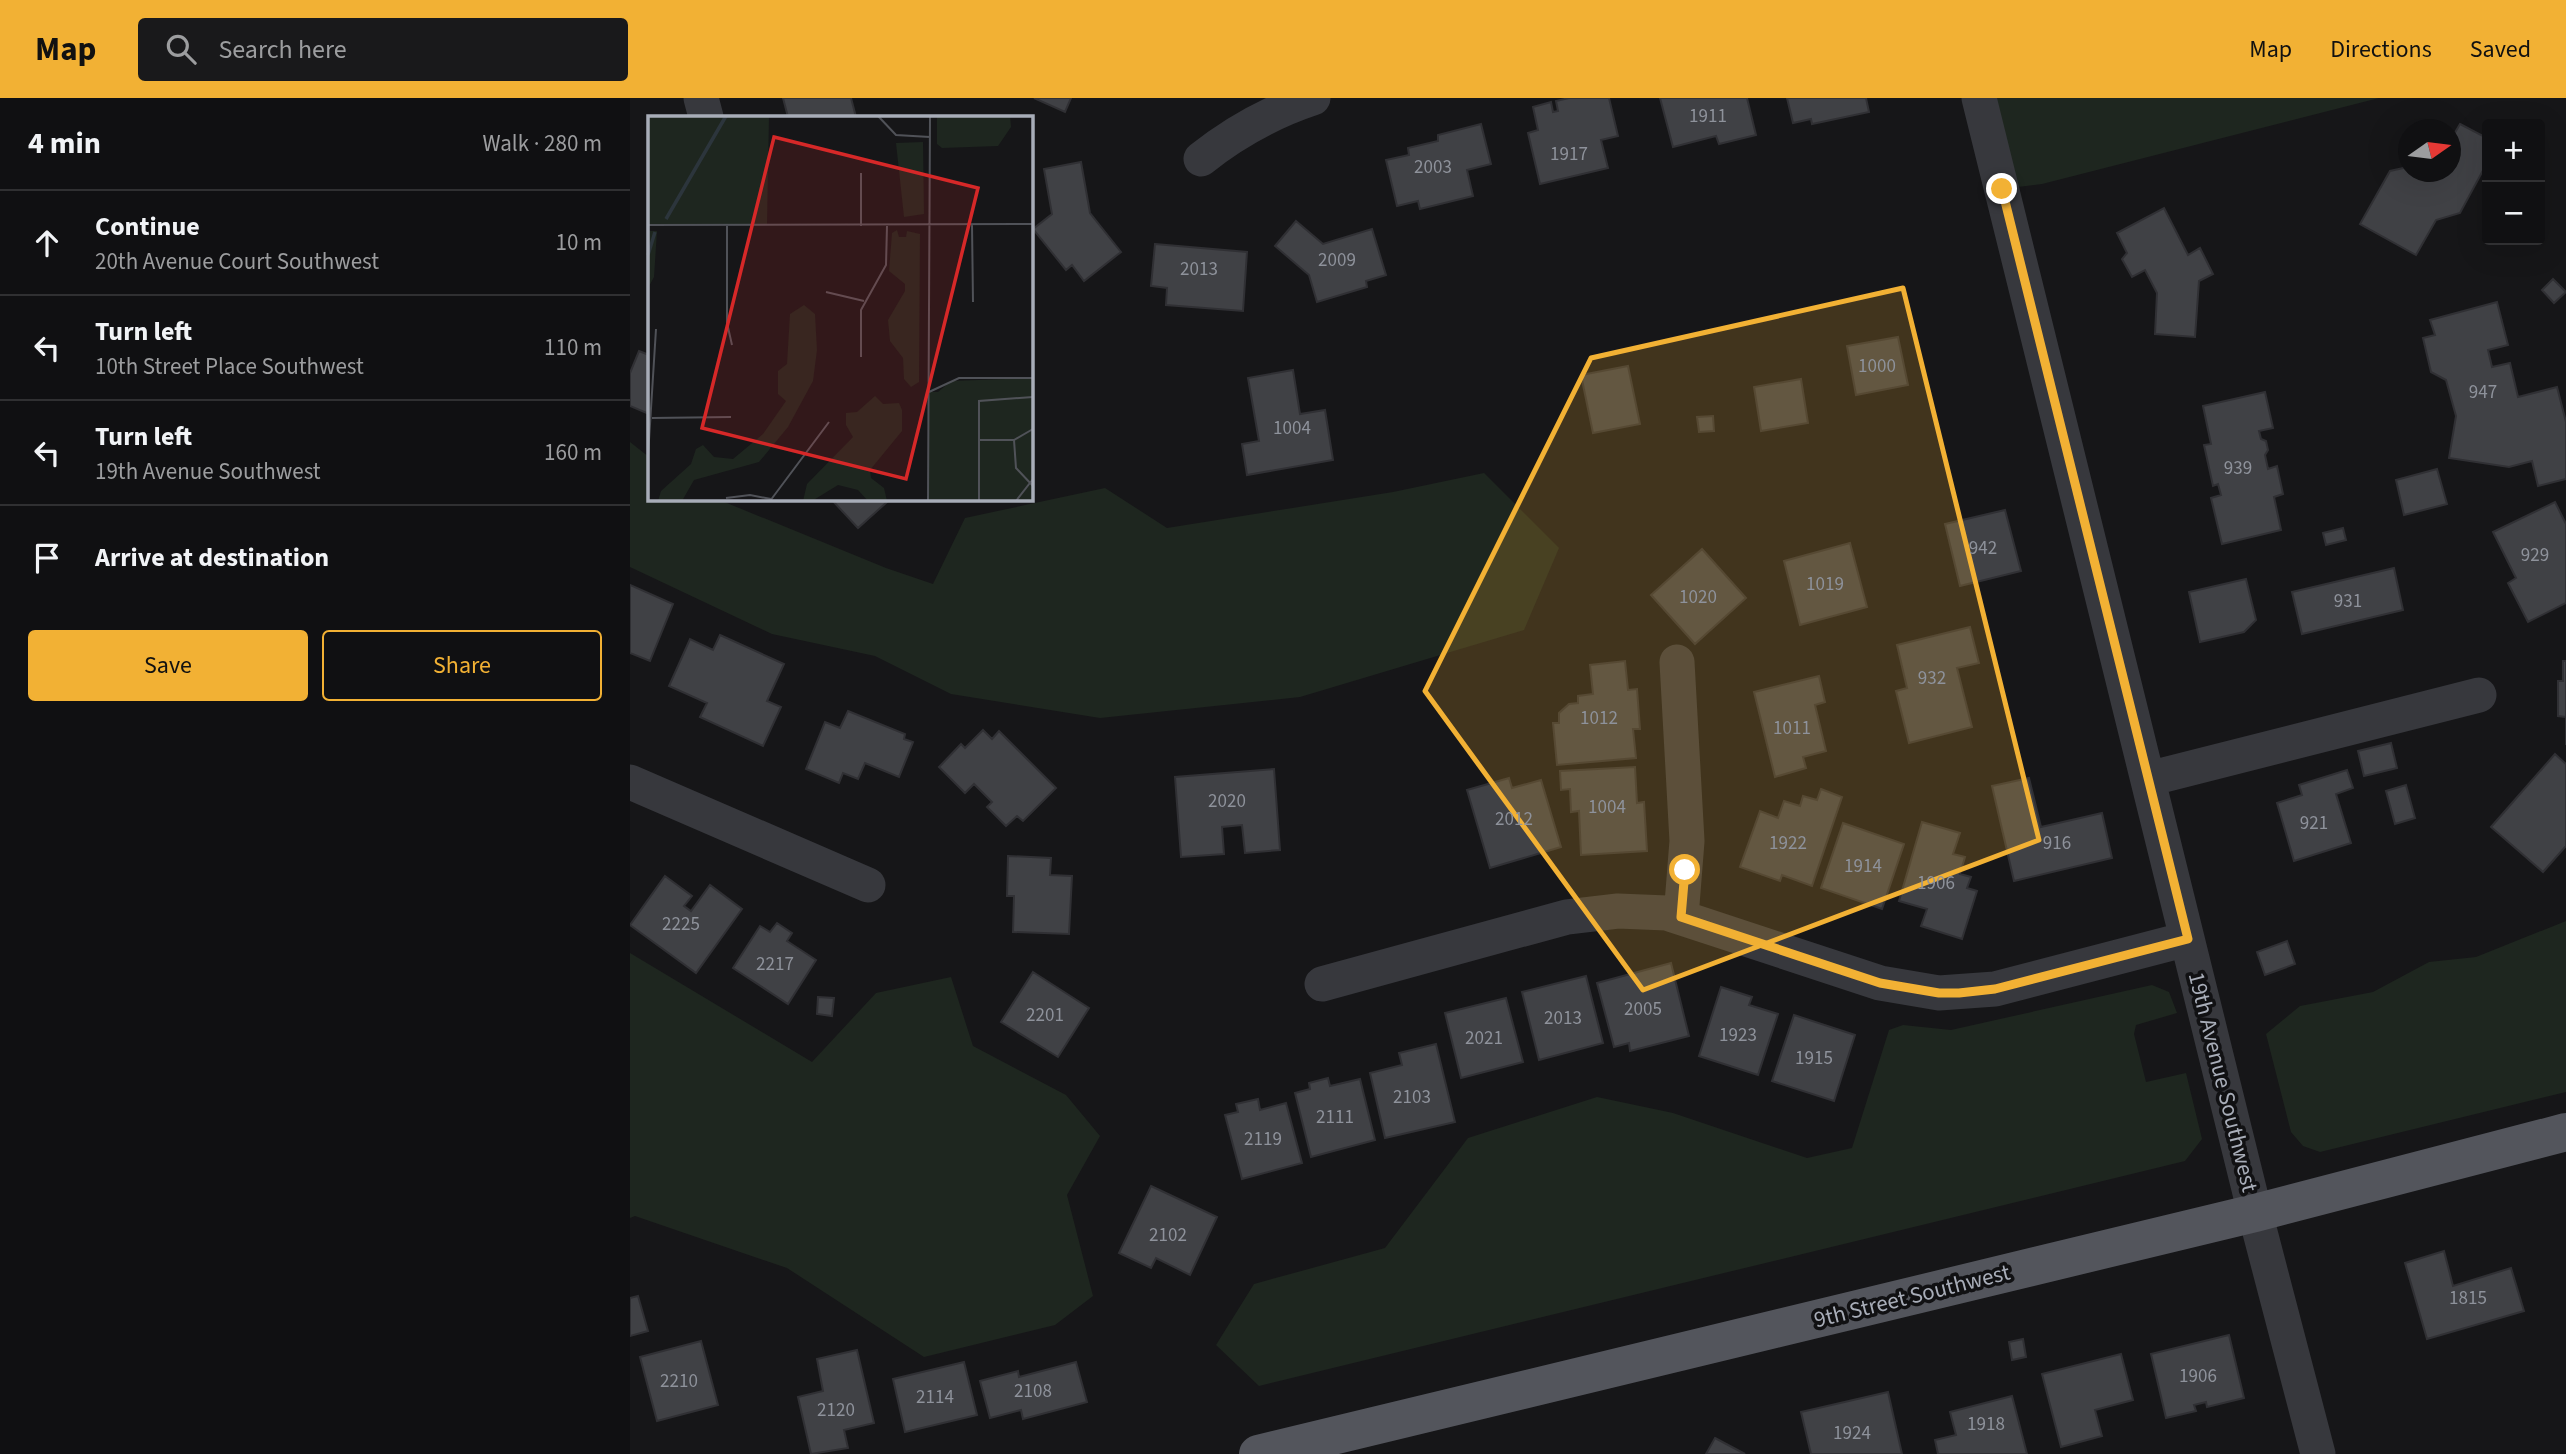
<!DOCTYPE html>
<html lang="en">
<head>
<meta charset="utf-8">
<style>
	body { margin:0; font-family:"Source Sans 3",sans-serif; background:#19191b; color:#f1f3f6 }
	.controls { position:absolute; right:21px; top:21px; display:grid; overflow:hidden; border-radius:7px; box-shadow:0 7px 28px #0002 }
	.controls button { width:63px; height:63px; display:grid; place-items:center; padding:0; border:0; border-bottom:2px solid #303032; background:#101012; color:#f1f3f6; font:35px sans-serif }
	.compass { position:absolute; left:1768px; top:21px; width:63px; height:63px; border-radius:50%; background:#101012; box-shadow:0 7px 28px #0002; rotate:76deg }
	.stop { position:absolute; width:21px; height:21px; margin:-16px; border:5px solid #f2b134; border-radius:50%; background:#fff }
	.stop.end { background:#f2b134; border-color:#fff; box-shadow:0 2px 7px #0008 }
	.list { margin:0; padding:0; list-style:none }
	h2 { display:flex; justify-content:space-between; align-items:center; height:91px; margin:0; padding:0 28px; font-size:30px }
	h2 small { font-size:23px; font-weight:400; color:#9c9d9f }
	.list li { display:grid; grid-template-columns:46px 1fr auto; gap:21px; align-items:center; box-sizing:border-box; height:105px; padding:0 28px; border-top:2px solid #303032 }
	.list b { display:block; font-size:26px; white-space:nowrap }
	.list p { margin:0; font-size:23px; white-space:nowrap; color:#9c9d9f }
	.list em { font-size:23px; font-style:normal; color:#9c9d9f }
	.actions { display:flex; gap:14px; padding:21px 28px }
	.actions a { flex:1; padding:16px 0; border:2px solid #f2b134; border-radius:7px; text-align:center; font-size:24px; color:#f2b134 }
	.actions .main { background:#f2b134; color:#111 }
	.icon { flex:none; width:38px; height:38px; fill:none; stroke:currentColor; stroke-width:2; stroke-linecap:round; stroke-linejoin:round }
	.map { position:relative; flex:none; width:1936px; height:1356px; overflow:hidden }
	header { display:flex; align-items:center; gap:42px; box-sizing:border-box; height:98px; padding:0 35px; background:#f2b134; color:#111 }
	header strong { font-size:33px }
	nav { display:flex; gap:38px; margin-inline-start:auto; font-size:24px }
	.search { width:490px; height:63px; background:#19191b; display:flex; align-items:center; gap:18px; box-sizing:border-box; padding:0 24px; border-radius:7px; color:#9c9d9f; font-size:26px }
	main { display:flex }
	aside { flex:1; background:#101012 }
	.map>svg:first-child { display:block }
</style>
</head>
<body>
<header>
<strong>Map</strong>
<div class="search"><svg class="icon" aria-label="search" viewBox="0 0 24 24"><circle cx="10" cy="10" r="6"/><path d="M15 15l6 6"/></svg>Search here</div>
<nav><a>Map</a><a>Directions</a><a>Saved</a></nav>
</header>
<main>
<aside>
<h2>4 min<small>Walk · 280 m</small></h2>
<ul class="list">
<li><svg class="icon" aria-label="ahead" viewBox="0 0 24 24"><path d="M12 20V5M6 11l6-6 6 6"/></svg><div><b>Continue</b><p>20th Avenue Court Southwest</p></div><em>10 m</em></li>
<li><svg class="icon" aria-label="left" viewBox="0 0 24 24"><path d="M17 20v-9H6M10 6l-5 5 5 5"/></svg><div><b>Turn left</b><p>10th Street Place Southwest</p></div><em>110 m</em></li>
<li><svg class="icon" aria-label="left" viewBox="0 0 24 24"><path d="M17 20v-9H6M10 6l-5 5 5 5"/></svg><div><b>Turn left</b><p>19th Avenue Southwest</p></div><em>160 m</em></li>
<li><svg class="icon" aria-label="arrive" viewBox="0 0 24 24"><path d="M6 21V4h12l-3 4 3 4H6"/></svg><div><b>Arrive at destination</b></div></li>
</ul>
<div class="actions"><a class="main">Save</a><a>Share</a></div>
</aside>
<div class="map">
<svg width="1936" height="1356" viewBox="0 0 1936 1356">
	<rect width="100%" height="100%" fill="#161618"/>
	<path fill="#1e261f" d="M1349,0H1749L1412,86L1372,91Z
		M0,344L19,359V401H87L256,470L303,486L335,420L475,390L537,430L763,394L854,375L929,450L894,532L670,599L470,620L321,596L245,558L142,536L0,469Z
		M1936,823V994L1690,1054L1673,1048L1661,1034L1636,936L1670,908L1743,894L1799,864L1846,859Z
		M0,855L182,964L246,895L321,879L343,948L436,997L470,1038L437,1097L463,1198L425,1227L294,1259L157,1170L5,1118L0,1120Z
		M1522,887L1539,894L1547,915L1506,927L1504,936L1516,984L1556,975L1572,1041L1555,1063L629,1288L586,1247L624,1186L755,1150L838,1040L967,999L1043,1015L1177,1060L1222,1050L1259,932L1273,927L1321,932Z"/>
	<path fill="#404145" stroke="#303034" stroke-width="2" d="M153,0H221L226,19H158Z
		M404,0H441L435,14Z
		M939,0H979L988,38L971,42L978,70L910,86L898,35L908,32L903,9L921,4L923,14L928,13L926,3Z
		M1030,0H1117L1126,37L1089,46L1086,38L1043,49Z
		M1157,0H1236L1239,14L1182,26L1181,21L1163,25Z
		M851,26L861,66L837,72L843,98L790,111L788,103L767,108L756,62L779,57L778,50L808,43V37Z
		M1830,26L1857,40V65L1830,115L1806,122L1786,157L1730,126L1760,73L1778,69V74H1820V43Z
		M451,64L460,115L491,154L454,183L442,167L436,172L403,131L422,116L414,71Z
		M1534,110L1558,157L1570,150L1583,176L1569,183L1565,239L1525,236L1527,195L1515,172L1502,179L1492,161L1497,155L1487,135Z
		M666,123L693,146L742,131L756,177L736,183L737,189L687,204L679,177L645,148Z
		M525,146L617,154L613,213L536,207L537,190L521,188Z
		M1923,181L1936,194L1924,205L1912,192Z
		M1867,204L1878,247L1858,252L1862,269L1880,265L1888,299L1927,289L1936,324V381L1908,388L1902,363L1879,369L1819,360L1826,318L1816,282L1801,274L1793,240L1805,237L1800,222Z
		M1268,239L1278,287L1226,297L1217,248Z
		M9,253L19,257V316L0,308V275Z
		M998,268L1010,326L963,335L951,277Z
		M663,272L670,316L695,312L703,362L617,377L612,346L629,343L618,280Z
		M1171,281L1178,325L1131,333L1124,289Z
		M1635,294L1643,330L1629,333L1631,341L1636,343L1638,352L1635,357L1638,371L1647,368L1653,396L1644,399L1651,432L1592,446L1581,400L1591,397L1588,386L1583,388L1574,347L1581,346L1573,308Z
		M1083,318L1084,333L1069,334L1067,319Z
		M1807,371L1817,406L1774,417L1766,382Z
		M201,401H254L257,404L228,430Z
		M1925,404L1936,426V505L1898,524L1878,485L1886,480L1863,434Z
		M1375,412L1391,473L1330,488L1315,426Z
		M1713,430L1716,442L1696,447L1693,435Z
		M1220,445L1237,509L1170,527L1154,463Z
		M1072,451L1116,500L1065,546L1021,497Z
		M1764,470L1773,512L1672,536L1662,494Z
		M1616,481L1626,522L1614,534L1570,544L1559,494Z
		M0,487L43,506L20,563L0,555Z
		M1340,529L1349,565L1327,570L1342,629L1279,645L1266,593L1277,590L1267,547Z
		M90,537L154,566L137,603L151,609L133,648L70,619L77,605L39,588L60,541L83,552Z
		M995,563L998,592L1007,591L1010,631H1003L1006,660L927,667L923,625H929V615L939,606L948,605V598L963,596L960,567Z
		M1933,563H1936V647V619L1928,618V583H1933Z
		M1189,578L1195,604L1185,607L1196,653L1173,659L1176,670L1145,679L1124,594Z
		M218,613L275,636L274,641L283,644L269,679L235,665L228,681L213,675L209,685L176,671L195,624L210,630Z
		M353,632L362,641L369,633L426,690L393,723L387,718L376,728L357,709L362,704L344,686L335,695L309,669L331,646L335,650Z
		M1761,645L1767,670L1734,678L1728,653Z
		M1925,656L1936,666V748L1913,774L1861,729Z
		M1005,669L1007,705L1014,704L1017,753L951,757L949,713L941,714L940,691L931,692L930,673Z
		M644,671L650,752L615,755L612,727L592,729L594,756L551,759L545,679Z
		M1717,672L1723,690L1706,696L1721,745L1664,763L1647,705L1672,697L1669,687Z
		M879,680L882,690L911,682L931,749L860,770L837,692Z
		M1399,680L1411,729L1472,715L1482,760L1384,783L1362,688Z
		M1776,687L1785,720L1765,726L1756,693Z
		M1191,691L1212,699L1182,788L1152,777L1150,783L1110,769L1130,713L1148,720L1154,703L1170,708L1173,698L1187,702Z
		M1292,724L1330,735L1323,756L1335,759L1330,776L1341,779L1337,790L1347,793L1332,841L1291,828L1297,811L1269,803Z
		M1213,725L1274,746L1252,811L1191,790Z
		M378,758L421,760L420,777L442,778L439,836L383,834L384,798H377Z
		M35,778L62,798L54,808L61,813L80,787L112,811L66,875L0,827Z
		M147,825L162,835L157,843L186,862L158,906L103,870L130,828L140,834Z
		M1657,843L1665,866L1635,877L1627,854Z
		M1041,865L1059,938L1000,953L999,945L984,949L967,885Z
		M403,874L459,910L428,959L371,924Z
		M956,878L973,945L909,962L892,894Z
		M1091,889L1122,899L1119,907L1148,916L1128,977L1069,958Z
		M188,899L204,900L202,918L187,916Z
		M876,900L893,964L831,980L815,915Z
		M1164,917L1225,937L1204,1003L1142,983Z
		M806,946L825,1024L755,1040L740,975L772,967L769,955Z
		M698,980L700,988L730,981L745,1042L681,1059L665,995L680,991L679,985Z
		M628,1001L630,1012L656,1005L672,1065L612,1081L595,1017L608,1014L606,1006Z
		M521,1088L587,1119L560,1177L526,1160L521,1170L489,1155Z
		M1814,1153L1823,1188L1881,1170L1894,1213L1797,1241L1775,1165Z
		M8,1198L18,1233L0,1238V1200Z
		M1599,1237L1614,1300L1577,1309L1576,1304L1564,1307L1566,1313L1536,1320L1521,1256Z
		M1393,1241L1396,1259L1382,1262L1379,1244Z
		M71,1243L88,1307L27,1323L10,1259Z
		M227,1252L244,1325L214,1332L218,1350L181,1356L168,1299L193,1293L187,1261Z
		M1491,1256L1503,1302L1465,1312L1472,1338L1431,1349L1412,1276Z
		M334,1264L347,1317L275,1334L263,1281Z
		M446,1264L457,1304L393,1321L391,1312L360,1320L350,1283L388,1273L389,1279Z
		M1258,1294L1272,1356H1181L1171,1314Z
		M1382,1298L1397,1356H1308L1305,1342L1326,1337L1320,1314Z
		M1085,1340L1115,1356H1076Z"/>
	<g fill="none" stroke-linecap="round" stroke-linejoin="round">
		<path stroke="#37383d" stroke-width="35" d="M71,0L76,19
			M1349,0L1625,1115L1688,1356
			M571,61C606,33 641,14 683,0
			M1047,564L1057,743L1051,819
			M1518,681L1849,597
			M0,684L238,787
			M692,886L937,819L988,813L1037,815L1250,885L1309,895L1365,891L1557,841"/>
		<path stroke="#53555c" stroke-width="38" d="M628,1356L1625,1115L1936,1034"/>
	</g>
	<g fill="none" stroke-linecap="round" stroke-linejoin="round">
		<path stroke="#f2b134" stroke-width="9" d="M1055,772L1051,819L1250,885L1309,895H1329L1365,891L1558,841L1372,91"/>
	</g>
	<path fill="#f2b134" fill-opacity="0.2" stroke="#f2b134" stroke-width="5" stroke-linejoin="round" d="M1273,190L1409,742L1013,892L795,593L961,260Z"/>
	<g text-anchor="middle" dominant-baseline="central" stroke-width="7" stroke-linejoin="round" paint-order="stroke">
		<g font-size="19" fill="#8e929b">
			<text x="1078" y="18">1911</text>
			<text x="939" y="56">1917</text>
			<text x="803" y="69">2003</text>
			<text x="707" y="162">2009</text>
			<text x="569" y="171">2013</text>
			<text x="1247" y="268">1000</text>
			<text x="1853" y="294">947</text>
			<text x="662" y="330">1004</text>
			<text x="1608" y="370">939</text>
			<text x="1353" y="450">942</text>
			<text x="1905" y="457">929</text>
			<text x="1195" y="486">1019</text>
			<text x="1068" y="499">1020</text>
			<text x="1718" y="503">931</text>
			<text x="1302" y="580">932</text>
			<text x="969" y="620">1012</text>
			<text x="1162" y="630">1011</text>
			<text x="597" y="703">2020</text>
			<text x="977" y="709">1004</text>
			<text x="884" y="721">2012</text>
			<text x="1684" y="725">921</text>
			<text x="1158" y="745">1922</text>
			<text x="1427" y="745">916</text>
			<text x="1233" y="768">1914</text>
			<text x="1306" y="785">1906</text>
			<text x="51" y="826">2225</text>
			<text x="145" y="866">2217</text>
			<text x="1013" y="911">2005</text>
			<text x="415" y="917">2201</text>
			<text x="933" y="920">2013</text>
			<text x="1108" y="937">1923</text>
			<text x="854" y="940">2021</text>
			<text x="1184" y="960">1915</text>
			<text x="782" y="999">2103</text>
			<text x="705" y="1019">2111</text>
			<text x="633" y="1041">2119</text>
			<text x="538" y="1137">2102</text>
			<text x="1838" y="1200">1815</text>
			<text x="1568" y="1278">1906</text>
			<text x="49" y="1283">2210</text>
			<text x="403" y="1293">2108</text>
			<text x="305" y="1299">2114</text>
			<text x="206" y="1312">2120</text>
			<text x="1356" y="1326">1918</text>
			<text x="1222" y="1335">1924</text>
		</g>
		<g font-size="23" fill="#a8adb8" stroke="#111113">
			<text transform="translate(1593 984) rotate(76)">19th Avenue Southwest</text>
			<text transform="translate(1282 1198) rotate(-14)">9th Street Southwest</text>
		</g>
	</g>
	<g transform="translate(18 18)">
		<rect width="385" height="385" fill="#161618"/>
		<path d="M0,0H121L119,109H0ZM289,0H362L363,11L350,30L294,32L289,28ZM275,26L276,98L256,101L248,27ZM249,114L251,121H258L259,115L272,118L271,266L263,271L256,263L255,242L242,225L240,204L257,175V168L241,155L244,117ZM0,115H9L6,161L0,172ZM156,189L167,198L169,234L165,265L140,311L111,346L46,364L34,385H10L13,375L43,348L48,333L55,329L66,341L85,343L115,318L138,285L130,278V255L139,248L142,198ZM385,262V385H280L281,276H290L303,265ZM227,280L235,288L251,287L254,294V315L222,354L223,362L236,372L239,385H220L210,374L190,369L164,385H155L159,368L205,321L198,309V297L209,296Z" fill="#1e261f"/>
		<path fill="none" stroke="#2c353c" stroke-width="3.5" d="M18,103L78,0M0,139L7,116"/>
		<path fill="none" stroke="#505258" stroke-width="2" d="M230,0L248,19L282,21M213,57V110M0,109L385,108M79,109V207L84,229M324,109L325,186M178,176L216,185M213,241V194L238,149L239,110M281,276L311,262H385M4,302L83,301M331,324H366L385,313M366,324L368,352L385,370M0,340L8,213M78,382L102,379L123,383M122,385L181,306M280,385L282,0M331,385V285L385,281M368,385L385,363"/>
		<path fill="#d62828" fill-opacity="0.15" stroke="#d62828" stroke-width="3.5" d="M126,21L330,72L258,363L54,312Z"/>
		<rect width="385" height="385" fill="none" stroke="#a8adb8" stroke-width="3.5"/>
	</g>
</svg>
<div class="controls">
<button>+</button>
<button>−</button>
</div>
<svg class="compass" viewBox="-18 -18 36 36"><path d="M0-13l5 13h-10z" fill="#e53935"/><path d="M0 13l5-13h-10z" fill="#9c9d9f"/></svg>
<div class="stop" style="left:1055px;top:772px"></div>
<div class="stop end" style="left:1372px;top:91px"></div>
</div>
</main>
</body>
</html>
